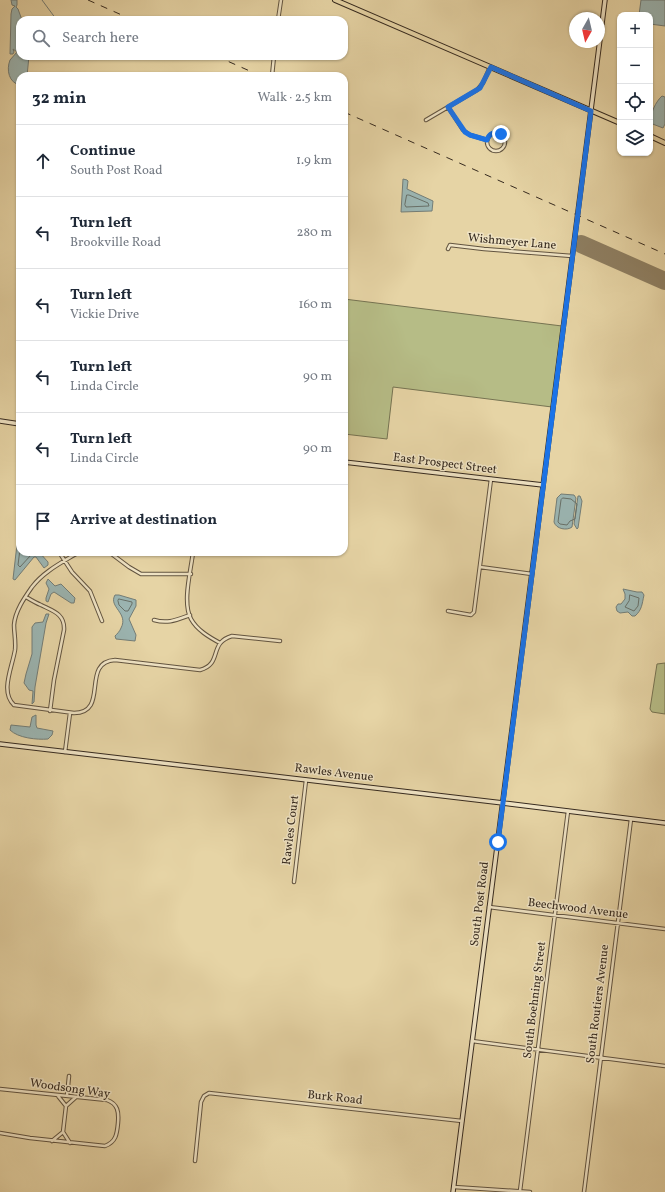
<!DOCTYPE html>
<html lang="en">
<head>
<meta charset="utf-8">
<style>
	body { margin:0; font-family:Vollkorn,serif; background:#f6f6f7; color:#1f2937 }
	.controls { position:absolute; right:12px; top:12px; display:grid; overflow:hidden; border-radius:8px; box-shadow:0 1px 3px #0004 }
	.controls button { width:36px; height:36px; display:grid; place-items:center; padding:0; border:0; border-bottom:1px solid #e0e1e3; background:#fff; color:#1f2937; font:20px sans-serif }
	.compass { position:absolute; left:569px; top:12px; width:36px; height:36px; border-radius:50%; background:#fff; box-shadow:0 1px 3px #0004; rotate:188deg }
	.stop { position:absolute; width:12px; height:12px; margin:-9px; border:3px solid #1a73e8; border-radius:50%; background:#fff }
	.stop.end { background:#1a73e8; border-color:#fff; box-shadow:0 1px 4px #0008 }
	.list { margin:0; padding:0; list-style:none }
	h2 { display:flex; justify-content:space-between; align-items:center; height:52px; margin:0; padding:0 16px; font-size:17px }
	h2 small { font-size:13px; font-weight:400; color:#747a83 }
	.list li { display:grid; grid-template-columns:26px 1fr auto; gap:12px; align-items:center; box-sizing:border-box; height:72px; padding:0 16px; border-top:1px solid #e0e1e3 }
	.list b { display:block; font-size:15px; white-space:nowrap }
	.list p { margin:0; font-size:13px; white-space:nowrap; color:#747a83 }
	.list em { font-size:13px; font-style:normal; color:#747a83 }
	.icon { flex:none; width:22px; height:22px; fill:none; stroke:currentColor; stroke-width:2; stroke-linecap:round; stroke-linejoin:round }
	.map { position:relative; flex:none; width:665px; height:1192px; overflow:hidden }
	.search { position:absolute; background:#fff; box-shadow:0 1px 3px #0004; left:16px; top:16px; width:332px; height:44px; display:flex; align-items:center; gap:10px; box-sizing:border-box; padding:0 14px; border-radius:12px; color:#747a83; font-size:15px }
	.panel { position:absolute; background:#fff; box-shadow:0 1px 3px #0004; left:16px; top:72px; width:332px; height:484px; border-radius:12px }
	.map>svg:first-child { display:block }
</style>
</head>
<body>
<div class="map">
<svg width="665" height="1192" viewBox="0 0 665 1192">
	<rect width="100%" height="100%" fill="#e6d4a5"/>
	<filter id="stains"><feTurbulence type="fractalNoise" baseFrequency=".005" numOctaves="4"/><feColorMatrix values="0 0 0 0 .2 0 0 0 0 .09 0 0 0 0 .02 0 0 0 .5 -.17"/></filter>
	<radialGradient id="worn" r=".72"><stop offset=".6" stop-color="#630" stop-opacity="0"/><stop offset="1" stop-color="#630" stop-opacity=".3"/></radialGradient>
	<path fill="#b6bc86" stroke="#767352" d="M344,299L562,326L552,407L393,387L387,439L344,434Z
		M665,663V714L652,712L650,709L657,664Z"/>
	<path fill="#9bb5b2" stroke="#737d77" d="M11,0H17V5L16,7L18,9L22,20H20V56H29L27,76H20V85C9,83 6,70 10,60C12,57 15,55 17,52L13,49L14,52L13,54H10L11,14L12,9L15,6L12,5Z
		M641,0H665V26L650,24V15H639Z
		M662,96L665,97V124L663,128L650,123C650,114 656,101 662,96Z
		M403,179L407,180L408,181L407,189L433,201L432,211L401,212Z
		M561,494L574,495L576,498L572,527C567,531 556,529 554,522L557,498Z
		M578,496H580L582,501L578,528L577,529L574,524Z
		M20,518V552H39L48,562V565L44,568L36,557H34L15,580L13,579Z
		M48,579L55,586L61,584L75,598L74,603H71L54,592L51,594L48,602L46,601V598L49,589L46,583Z
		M623,589L637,592H642L644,595C642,604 642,610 635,616H632L628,612L620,613L617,611L616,607L618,604H621L625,599V594Z
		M115,595H119L136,600V606L129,619L136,635L135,641L116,639L115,636C117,634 120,631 121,628C129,613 108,607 115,595Z
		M46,614H49L46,623L35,687L34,702L32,704L33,691L29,690L24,683L26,674L32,654V627L35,623L43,622Z
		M36,715V725L37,728L53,731L52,735L48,739C37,740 18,738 10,730L11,725L30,727L32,717Z"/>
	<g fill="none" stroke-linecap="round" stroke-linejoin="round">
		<path stroke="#687068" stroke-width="1" d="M407,195H409L428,203L429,206L406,207L405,205Z
			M563,498L571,499L577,504L575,519L570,521L567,525L560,524L558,522L561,500Z
			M20,549L18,565L20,567L31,555L36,552
			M630,595L639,598L638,606L634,611L625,607L629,601Z
			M119,599L132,602V604L128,611H125L119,605L118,601Z"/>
		<path stroke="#737d77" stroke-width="1" d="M42,0L56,19L59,20"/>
		<path stroke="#8e7f62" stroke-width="18" d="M581,244L665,281"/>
		<defs>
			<path id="street" d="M278,20L281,0
				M272,76L274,56
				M448,107L463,130L470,135L487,140
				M426,120L477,90L483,83L490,67
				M487 142a9 9 0 1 1 18 0a9 9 0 1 1-18 0Z
				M448,249L450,245L484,249L572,256
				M59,552L72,572L90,591L102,621
				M79,552C63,562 44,571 32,587C25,597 15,611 14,625C14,633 16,641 15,650C12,668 0,692 14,705L74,713C110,713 80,662 115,660L200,670C223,664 208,643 232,636L280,641
				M109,552L129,567L141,574H191
				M193,552C191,571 182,602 191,619C197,630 209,637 220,643
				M480,567L532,574
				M26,597C31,600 36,603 41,605C53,611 65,614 64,630L54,680L50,711
				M448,611L471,615L474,612L491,479
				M154,620C168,624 176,620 190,615
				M65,752L70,713
				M294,882L306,780
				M489,907L665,929
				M472,1041L665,1066
				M0,1089L107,1100C118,1104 119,1112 118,1123C117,1134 116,1142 105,1146L30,1138L0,1133
				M58,1096L66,1106
				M67,1096L69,1076
				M66,1106L76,1097
				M63,1132L66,1106
				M63,1132L70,1143
				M52,1141L63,1132
				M195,1161L201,1102L204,1096L209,1093L462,1121
				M454,1187L530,1192
				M520,1191L568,811
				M584,1192L631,819"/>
			<path id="secondary" d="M0,421L20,424
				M344,462L543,485
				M0,744L503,803L665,823
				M453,1192L605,0"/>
			<path id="primary" d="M335,0L620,123
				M650,136L665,143"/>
		</defs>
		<use href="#street" stroke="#625440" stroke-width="4.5"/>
		<use href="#secondary" stroke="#362a1f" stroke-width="5.5"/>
		<use href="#primary" stroke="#362a1f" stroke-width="6"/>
		<use href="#street" stroke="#efe3c4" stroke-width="2.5"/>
		<use href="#secondary" stroke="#efe3c4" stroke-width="3.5"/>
		<use href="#primary" stroke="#e6d4a5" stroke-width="4"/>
		<path stroke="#362a1f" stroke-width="1" stroke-dasharray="7 7" stroke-linecap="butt" d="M88,0L133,20
			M216,56L261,76
			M344,112L665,254"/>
	</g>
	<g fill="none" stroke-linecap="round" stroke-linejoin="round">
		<path stroke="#1a73e8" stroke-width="5" d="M498,842L591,111L491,67L480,88L448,107L465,132L470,135L487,140C489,134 494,131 501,134"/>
	</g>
	<g text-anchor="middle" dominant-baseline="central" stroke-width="3" stroke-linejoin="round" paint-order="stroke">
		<g font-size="12" fill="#362a1f" stroke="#efe3c4">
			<text transform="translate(512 242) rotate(5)">Wishmeyer Lane</text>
			<text transform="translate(445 464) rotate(7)">East Prospect Street</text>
			<text transform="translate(334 773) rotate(7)">Rawles Avenue</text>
			<text transform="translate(291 830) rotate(-83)">Rawles Court</text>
			<text transform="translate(480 904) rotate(-83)">South Post Road</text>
			<text transform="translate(578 909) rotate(7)">Beechwood Avenue</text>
			<text transform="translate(535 1000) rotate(-83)">South Boehning Street</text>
			<text transform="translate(598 1004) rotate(-83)">South Routiers Avenue</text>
			<text transform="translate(70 1089) rotate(8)">Woodsong Way</text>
			<text transform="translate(335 1098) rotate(6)">Burk Road</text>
		</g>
	</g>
	<rect width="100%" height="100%" filter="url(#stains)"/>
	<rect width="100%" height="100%" fill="url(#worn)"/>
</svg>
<div class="controls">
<button>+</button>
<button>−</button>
<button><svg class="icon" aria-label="locate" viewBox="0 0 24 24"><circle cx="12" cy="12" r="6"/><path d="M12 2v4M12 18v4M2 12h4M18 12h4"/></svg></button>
<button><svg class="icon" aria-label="layers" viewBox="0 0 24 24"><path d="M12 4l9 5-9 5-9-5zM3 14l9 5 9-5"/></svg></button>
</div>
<svg class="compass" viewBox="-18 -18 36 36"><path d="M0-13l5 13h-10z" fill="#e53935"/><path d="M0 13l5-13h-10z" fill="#747a83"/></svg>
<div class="stop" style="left:498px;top:842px"></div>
<div class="stop end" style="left:501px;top:134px"></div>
<div class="search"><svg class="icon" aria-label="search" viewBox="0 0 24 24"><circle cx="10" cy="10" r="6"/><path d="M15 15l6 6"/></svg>Search here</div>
<section class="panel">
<h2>32 min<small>Walk · 2.5 km</small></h2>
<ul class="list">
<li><svg class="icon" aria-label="ahead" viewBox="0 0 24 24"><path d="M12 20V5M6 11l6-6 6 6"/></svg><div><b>Continue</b><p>South Post Road</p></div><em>1.9 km</em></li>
<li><svg class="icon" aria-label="left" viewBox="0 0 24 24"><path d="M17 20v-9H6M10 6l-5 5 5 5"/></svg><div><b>Turn left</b><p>Brookville Road</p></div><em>280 m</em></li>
<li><svg class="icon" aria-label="left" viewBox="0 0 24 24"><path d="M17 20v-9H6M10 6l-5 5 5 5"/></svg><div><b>Turn left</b><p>Vickie Drive</p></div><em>160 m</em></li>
<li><svg class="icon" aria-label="left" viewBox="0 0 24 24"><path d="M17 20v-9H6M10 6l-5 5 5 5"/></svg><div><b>Turn left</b><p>Linda Circle</p></div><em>90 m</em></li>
<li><svg class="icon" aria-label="left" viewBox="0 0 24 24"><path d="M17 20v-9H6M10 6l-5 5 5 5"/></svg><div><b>Turn left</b><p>Linda Circle</p></div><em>90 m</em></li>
<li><svg class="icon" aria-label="arrive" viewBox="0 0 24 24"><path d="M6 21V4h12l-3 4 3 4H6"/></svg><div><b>Arrive at destination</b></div></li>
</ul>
</section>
</div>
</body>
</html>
